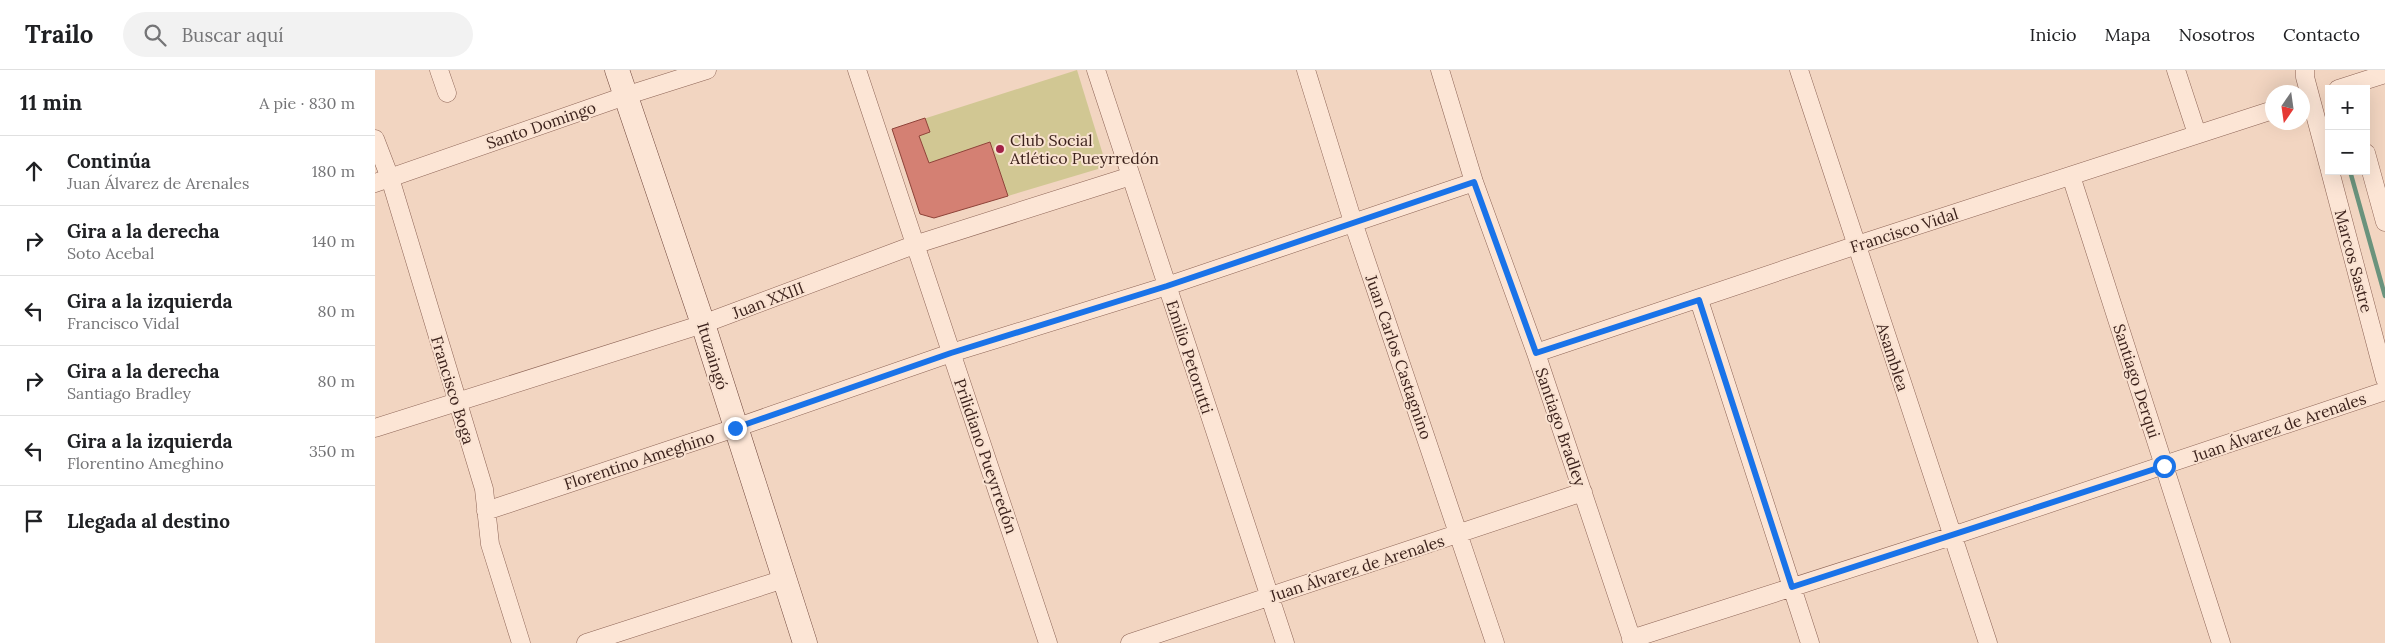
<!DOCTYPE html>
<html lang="es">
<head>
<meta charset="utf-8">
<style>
	body { margin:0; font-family:Lora,serif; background:#f2f2f2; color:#202124 }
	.controls { position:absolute; right:15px; top:15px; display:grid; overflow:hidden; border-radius:0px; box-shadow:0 5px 20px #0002 }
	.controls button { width:45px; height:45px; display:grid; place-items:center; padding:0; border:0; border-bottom:1px solid #e0e0e0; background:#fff; color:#202124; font:25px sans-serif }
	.compass { position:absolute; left:1890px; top:15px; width:45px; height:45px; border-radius:50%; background:#fff; box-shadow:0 5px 20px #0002; rotate:193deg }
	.stop { position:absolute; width:15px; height:15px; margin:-11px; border:4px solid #1a73e8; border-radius:50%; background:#fff }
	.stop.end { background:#1a73e8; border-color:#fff; box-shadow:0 1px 5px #0008 }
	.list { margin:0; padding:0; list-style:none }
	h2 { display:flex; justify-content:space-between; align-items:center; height:65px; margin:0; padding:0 20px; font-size:21px }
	h2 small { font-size:16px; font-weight:400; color:#757577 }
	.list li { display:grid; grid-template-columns:32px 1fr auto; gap:15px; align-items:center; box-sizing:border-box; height:70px; padding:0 20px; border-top:1px solid #e0e0e0 }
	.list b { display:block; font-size:19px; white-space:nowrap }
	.list p { margin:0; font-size:16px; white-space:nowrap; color:#757577 }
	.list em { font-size:16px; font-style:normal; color:#757577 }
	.icon { flex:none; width:28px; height:28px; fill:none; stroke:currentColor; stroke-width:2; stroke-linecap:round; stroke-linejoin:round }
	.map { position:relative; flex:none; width:2010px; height:573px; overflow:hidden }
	header { display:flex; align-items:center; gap:30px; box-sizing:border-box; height:70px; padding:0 25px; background:#fff; border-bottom:1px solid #e0e0e0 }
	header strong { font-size:24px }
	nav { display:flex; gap:28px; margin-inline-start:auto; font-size:18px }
	.search { width:350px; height:45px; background:#f2f2f2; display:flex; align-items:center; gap:12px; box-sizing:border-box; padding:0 18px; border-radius:28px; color:#757577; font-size:19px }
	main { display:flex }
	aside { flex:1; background:#fff }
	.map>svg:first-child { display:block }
</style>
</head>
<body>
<header>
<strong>Trailo</strong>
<div class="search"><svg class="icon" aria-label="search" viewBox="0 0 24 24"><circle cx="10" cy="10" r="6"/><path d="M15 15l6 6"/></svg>Buscar aquí</div>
<nav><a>Inicio</a><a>Mapa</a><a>Nosotros</a><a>Contacto</a></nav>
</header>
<main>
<aside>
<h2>11 min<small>A pie · 830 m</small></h2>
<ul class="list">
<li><svg class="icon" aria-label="ahead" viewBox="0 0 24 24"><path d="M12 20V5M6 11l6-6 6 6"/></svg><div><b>Continúa</b><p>Juan Álvarez de Arenales</p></div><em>180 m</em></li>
<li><svg class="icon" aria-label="right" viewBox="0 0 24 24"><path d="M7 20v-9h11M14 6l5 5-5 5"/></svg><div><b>Gira a la derecha</b><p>Soto Acebal</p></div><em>140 m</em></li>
<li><svg class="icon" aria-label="left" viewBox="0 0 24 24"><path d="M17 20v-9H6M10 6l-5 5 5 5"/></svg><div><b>Gira a la izquierda</b><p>Francisco Vidal</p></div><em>80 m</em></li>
<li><svg class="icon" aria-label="right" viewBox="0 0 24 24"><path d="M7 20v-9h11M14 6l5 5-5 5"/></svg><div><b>Gira a la derecha</b><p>Santiago Bradley</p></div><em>80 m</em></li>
<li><svg class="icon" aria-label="left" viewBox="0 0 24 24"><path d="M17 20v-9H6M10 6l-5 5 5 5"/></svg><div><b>Gira a la izquierda</b><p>Florentino Ameghino</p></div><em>350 m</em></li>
<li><svg class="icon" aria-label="arrive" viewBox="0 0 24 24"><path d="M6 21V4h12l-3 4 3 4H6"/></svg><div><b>Llegada al destino</b></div></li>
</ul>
</aside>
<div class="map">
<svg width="2010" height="573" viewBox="0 0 2010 573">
	<rect width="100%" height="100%" fill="#f2d5c1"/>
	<path fill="#d1c793" d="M702,0L729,88L723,99L559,148L545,144L517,59Z"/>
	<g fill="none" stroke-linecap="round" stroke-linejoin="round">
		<path stroke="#6a937d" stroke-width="4.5" d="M1975,101L2010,226"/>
	</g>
	<path fill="#d48073" stroke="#8f433a" d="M550,48L555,62L544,66L554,93L615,72L633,126L559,148L545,144L517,59Z"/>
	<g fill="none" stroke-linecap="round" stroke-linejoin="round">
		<defs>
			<path id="street" d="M64,0L72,23
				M482,0L673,573
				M721,0L910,573
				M931,0L978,152L1120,573
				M1065,0L1099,112L1161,283L1258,573
				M1424,0L1613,573
				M1801,0L1822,64
				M1930,0V7L1954,97
				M1963,19L2010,4
				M0,69L15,108L109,419L115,474L146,573
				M1991,83L2010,152
				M1955,101L2010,309
				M1696,106L1846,573
				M0,113L250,26L332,0
				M1324,230L1435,573
				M1161,283L1482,175L1898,40
				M0,358L328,254L539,175L756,106
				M111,441L360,358L576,283L792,216L1099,112
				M1256,569L1577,466L2010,321
				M211,573L409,509
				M755,573L1208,422"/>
			<path id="secondary" d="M242,0L328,254L430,573"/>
		</defs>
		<use href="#street" stroke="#8d6456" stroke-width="19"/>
		<use href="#secondary" stroke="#6f453a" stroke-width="25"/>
		<use href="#street" stroke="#fce5d5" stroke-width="18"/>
		<use href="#secondary" stroke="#fce5d5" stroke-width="24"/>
	</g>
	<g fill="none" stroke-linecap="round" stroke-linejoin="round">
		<path stroke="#1a73e8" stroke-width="6" d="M360,358L576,283L792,216L1099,112L1161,283L1324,230L1417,517L1789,396"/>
	</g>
	<circle fill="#a22146" stroke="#f9e2d1" stroke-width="2" cx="625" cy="79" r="5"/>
	<g text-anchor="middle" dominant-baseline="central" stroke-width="4" stroke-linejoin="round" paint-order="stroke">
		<g font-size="16" fill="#3c221c" stroke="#f9e2d1">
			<text transform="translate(166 55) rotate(-19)">Santo Domingo</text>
			<text transform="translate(1529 160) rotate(-18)">Francisco Vidal</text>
			<text transform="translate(1979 191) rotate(75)">Marcos Sastre</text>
			<text transform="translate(393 230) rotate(-21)">Juan XXIII</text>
			<text transform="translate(338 286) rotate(73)">Ituzaingó</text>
			<text transform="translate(815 287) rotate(72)">Emilio Petorutti</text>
			<text transform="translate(1024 287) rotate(71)">Juan Carlos Castagnino</text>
			<text transform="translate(1518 287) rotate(72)">Asamblea</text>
			<text transform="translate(1762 311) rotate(72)">Santiago Derqui</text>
			<text transform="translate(78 320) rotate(73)">Francisco Boga</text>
			<text transform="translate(1186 357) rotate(71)">Santiago Bradley</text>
			<text transform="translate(1904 357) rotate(-19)">Juan Álvarez de Arenales</text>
			<text transform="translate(611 386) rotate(71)">Prilidiano Pueyrredón</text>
			<text transform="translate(264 390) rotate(-18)">Florentino Ameghino</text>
			<text transform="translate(982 498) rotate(-18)">Juan Álvarez de Arenales</text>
		</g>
		<g font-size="16" fill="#3c221c" stroke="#f9e2d1" text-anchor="start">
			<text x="635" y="70">Club Social<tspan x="635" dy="18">Atlético Pueyrredón</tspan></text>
		</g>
	</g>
</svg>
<div class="controls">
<button>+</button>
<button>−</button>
</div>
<svg class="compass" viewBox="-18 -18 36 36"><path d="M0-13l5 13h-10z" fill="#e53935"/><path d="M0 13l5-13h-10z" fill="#757577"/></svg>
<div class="stop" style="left:1789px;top:396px"></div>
<div class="stop end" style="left:360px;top:358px"></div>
</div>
</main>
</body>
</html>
